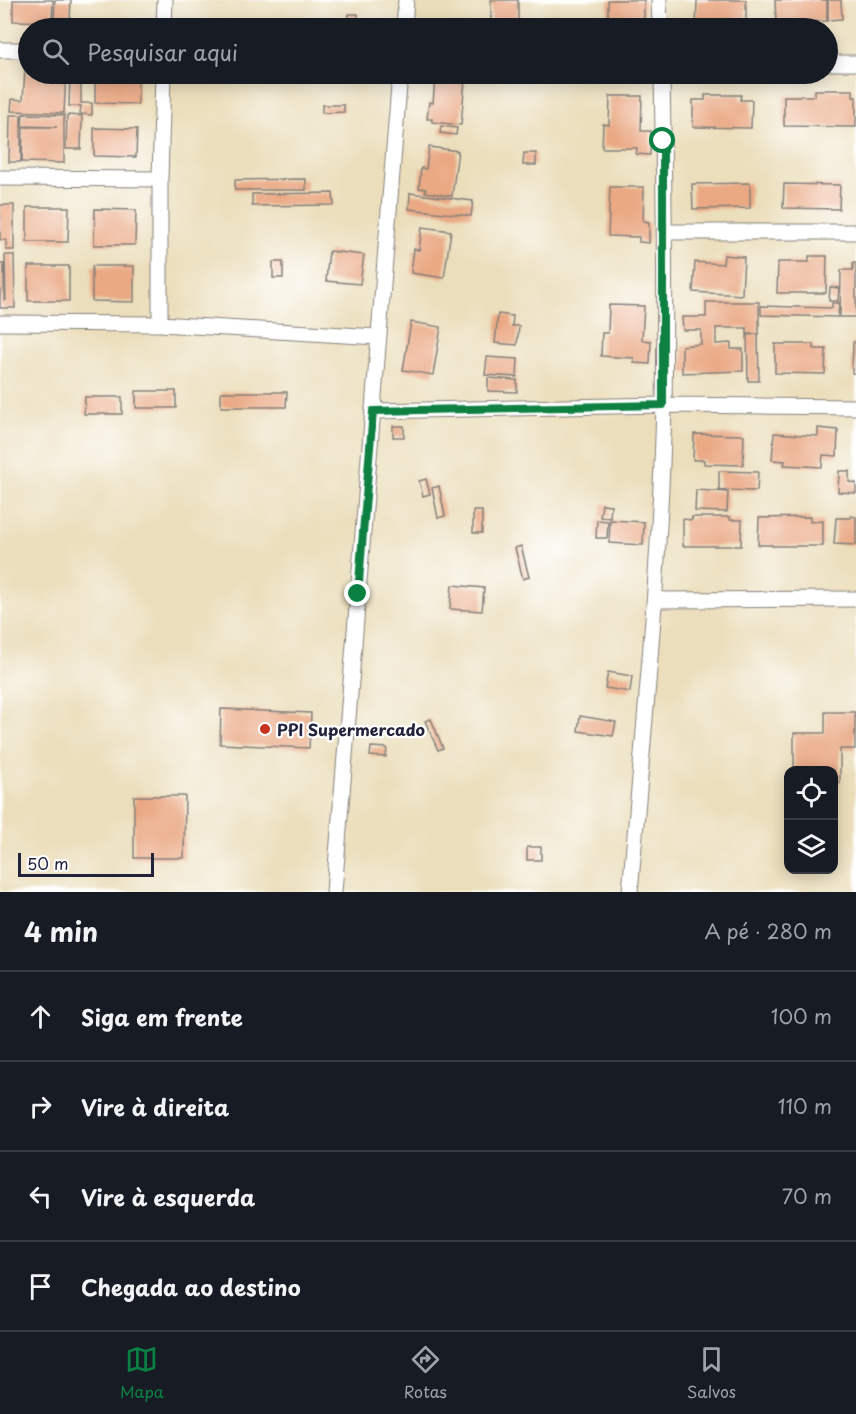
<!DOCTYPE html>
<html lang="pt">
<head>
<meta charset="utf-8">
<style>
	body { margin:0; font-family:"Playpen Sans",sans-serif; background:#242831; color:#f1f3f6 }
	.controls { position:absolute; right:18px; bottom:18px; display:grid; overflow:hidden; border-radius:12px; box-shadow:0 3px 15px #0003 }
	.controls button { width:54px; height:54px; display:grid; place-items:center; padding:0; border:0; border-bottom:2px solid #363941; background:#171b24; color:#f1f3f6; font:30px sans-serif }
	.scale { position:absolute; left:18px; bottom:15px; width:136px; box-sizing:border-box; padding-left:6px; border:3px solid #22223b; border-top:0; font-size:16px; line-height:21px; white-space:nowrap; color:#22223b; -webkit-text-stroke:4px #fff; paint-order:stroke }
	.stop { position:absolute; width:18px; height:18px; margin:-14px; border:4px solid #0b8043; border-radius:50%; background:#fff }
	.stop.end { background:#0b8043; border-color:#fff; box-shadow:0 2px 6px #0008 }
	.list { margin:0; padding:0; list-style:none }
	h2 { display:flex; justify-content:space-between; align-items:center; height:78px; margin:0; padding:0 24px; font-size:26px }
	h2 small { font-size:20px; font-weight:400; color:#9ea1a6 }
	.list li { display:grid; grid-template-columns:39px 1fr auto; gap:18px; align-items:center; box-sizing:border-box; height:90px; padding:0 24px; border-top:2px solid #363941 }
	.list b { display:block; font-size:22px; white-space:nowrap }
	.list em { font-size:20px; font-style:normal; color:#9ea1a6 }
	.icon { flex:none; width:33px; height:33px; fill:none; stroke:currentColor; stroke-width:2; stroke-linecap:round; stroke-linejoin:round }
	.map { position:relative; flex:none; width:856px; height:892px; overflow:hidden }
	.search { position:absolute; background:#171b24; box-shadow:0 3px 15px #0003; left:18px; right:18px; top:18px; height:66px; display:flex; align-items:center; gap:15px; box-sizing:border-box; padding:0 21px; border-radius:33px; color:#9ea1a6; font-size:22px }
	.sheet { height:438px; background:#171b24 }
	nav { display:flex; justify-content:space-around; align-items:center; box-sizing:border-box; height:84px; border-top:2px solid #363941; background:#171b24; font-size:16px; color:#9ea1a6 }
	nav a { display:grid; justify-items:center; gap:3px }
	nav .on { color:#0b8043 }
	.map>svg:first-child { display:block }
</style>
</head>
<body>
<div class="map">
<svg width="856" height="892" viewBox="0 0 856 892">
	<rect width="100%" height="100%" fill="#fff"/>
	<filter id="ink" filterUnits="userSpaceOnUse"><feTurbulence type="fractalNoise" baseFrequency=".0167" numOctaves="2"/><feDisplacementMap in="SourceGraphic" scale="12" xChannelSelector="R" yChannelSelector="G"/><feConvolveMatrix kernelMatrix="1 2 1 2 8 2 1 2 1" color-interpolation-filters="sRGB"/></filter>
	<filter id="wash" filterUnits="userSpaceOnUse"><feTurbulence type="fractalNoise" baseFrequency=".008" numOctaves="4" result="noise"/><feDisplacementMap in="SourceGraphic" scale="24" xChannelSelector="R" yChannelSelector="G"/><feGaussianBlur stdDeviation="1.35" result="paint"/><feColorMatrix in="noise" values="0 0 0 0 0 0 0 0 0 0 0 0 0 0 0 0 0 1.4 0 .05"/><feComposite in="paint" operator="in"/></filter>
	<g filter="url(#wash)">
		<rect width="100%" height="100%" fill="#ebdebb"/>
		<g id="blocks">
			<path fill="#eaa883" d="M13,0H53L52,22L13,21Z
				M55,0H71L70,19L54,18Z
				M491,0H518V28H491Z
				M608,0H644V28H608Z
				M697,0H746V22L715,21L714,28H696Z
				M775,0H827V21L776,23Z
				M828,0H841L842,19L828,20Z
				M349,14H358L357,28H339V25H348Z
				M25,70H28V74H66L64,113L11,111L12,99L23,100Z
				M70,74H81V103H92V115L80,114L81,106H69Z
				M95,74H138V104L95,103Z
				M435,77L465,80L461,125L432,122V119H427L429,102L433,103Z
				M815,90H853V97H856V127L784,126V96H815Z
				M705,95H741L740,100H752L751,128L693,127V100H705Z
				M610,96H642L641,131H651L650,155L636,154L637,148H602L603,124L609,125Z
				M322,105H344V112L322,113Z
				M23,114L64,115V163L22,162L23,127H57L22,126Z
				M10,115H21V162H9Z
				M67,115L82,116L81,149H66Z
				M441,126L457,128L456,135L440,133Z
				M94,128L137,129L136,157L94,156Z
				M429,147L458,151L452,196L425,192L426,189L419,188L421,168L426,169Z
				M524,153H536V165H523Z
				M306,179V190H235V180Z
				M750,183V208L693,209L692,184Z
				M784,184L840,185L839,209L783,208Z
				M610,187H644L643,221L649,222V243L639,242V237L608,236Z
				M333,193L334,205L252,206V194Z
				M410,193L473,201L471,216L409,209Z
				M0,205H14V250H6V240H0Z
				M27,207H69L68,242H27Z
				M95,209L136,210L135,245H94Z
				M422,227L451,231L444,278L411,273L414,249L419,250Z
				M329,251L364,255L360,284L326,281Z
				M5,255H14L15,308H0V264H4V300H6Z
				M724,255L744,257L742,295L693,292L695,262L723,264Z
				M809,256H827L826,293H777L778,262H809Z
				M273,262H283V278H273Z
				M853,263H856V317H840L841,270H853Z
				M28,266H69V301H28Z
				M92,266H134V302L92,301Z
				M830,287L839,288L838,301H829Z
				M706,302H759V334H747V328H716V344L731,343V349H743V371L682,373V346L701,344V330H683L682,317H706Z
				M832,303H839L838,317L761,315V306L832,308Z
				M609,305L644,306L642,340L651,341L650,364L634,363V358L601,356L602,333H608Z
				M498,314L513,316L512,326H519L517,345L495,343Z
				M411,322L441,327L433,375L403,370Z
				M758,334L759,381H748L747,335Z
				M853,342H856V374L852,373Z
				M775,344H814V349H826L825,374L775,373Z
				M487,357L518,359L517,377L485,375Z
				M488,378L517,380V392L488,391Z
				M136,391H176V408H136Z
				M221,392H287L286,407H221Z
				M85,397H122V414H84Z
				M393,426H404V437H393Z
				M818,428L838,430L837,456L823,455L822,467L784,465L785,461L772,460L774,433L818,436Z
				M694,434L744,435L743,465L704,464V460H693Z
				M719,471L758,472L757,491L719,490Z
				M839,471H849V482L856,483V493L838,492Z
				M426,479L430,494L423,496L419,481Z
				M439,486L445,516L438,518L432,488Z
				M696,490L728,492L727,512L695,511Z
				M602,504L611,505L610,518L600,517Z
				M473,511H482V533H473Z
				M851,516L856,517V545L834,544L836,518H851Z
				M692,517H730V520H742L741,546H683V519L692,520Z
				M810,517V522L823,521V546H772V545H758L759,518Z
				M597,520L608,521L607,538H596Z
				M610,520L644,522L643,545L609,543Z
				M521,546L529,577L523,579L515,548Z
				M452,585L484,588L482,611L450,609Z
				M608,672L632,676L630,692L605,688Z
				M221,709L311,713L309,748L220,744Z
				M825,712H855V749H840V783H834V770H794V733H825Z
				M580,716L616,722L613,736L578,731Z
				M431,719L443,748L438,750L425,721Z
				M371,747L387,748L386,757L370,756Z
				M134,796H185L184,858H134Z
				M527,847H541V860H527Z"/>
		</g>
	</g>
	<g filter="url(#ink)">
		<use href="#blocks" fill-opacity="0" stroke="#86807b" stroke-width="1.5"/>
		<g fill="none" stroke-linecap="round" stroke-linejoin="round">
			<defs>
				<path id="street" d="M659,0L660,28
					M164,28L165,0
					M404,28L406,0
					M0,50H28
					M828,63H856
					M0,178L160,179
					M665,232H856
					M0,323L160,324L378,337
					M160,324V179L163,74
					M373,411L663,405L856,407
					M655,600L856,599
					M334,892L400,74
					M630,892C644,730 660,567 664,404C666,294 664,184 662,74"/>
			</defs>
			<use href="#street" stroke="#86807b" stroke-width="17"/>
			<use href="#street" stroke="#fff" stroke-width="15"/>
		</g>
	</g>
	<g fill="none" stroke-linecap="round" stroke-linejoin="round" filter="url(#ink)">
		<path stroke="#0b8043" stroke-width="8" d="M358,594L373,411L663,405V141"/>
	</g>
	<circle fill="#c8321e" stroke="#fff" stroke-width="2" cx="265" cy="729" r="6"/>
	<g text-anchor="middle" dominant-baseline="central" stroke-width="4.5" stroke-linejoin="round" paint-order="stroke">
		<g font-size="16" font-weight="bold" fill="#22223b" stroke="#fff" text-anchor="start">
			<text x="277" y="729">PPI Supermercado</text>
		</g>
	</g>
</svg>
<div class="controls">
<button><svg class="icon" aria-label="locate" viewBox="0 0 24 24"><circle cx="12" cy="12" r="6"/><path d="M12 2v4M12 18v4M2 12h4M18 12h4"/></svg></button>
<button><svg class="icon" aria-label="layers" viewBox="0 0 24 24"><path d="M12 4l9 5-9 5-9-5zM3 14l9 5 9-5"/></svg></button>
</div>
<div class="scale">50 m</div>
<div class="stop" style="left:663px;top:141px"></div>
<div class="stop end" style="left:358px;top:594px"></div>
<div class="search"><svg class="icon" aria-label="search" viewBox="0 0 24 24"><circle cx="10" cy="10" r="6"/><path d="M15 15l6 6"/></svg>Pesquisar aqui</div>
</div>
<section class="sheet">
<h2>4 min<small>A pé · 280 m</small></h2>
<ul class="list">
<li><svg class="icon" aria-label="ahead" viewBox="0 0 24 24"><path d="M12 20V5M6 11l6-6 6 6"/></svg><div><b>Siga em frente</b></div><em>100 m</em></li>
<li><svg class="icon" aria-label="right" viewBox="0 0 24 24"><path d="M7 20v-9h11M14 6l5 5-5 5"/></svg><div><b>Vire à direita</b></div><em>110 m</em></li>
<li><svg class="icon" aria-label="left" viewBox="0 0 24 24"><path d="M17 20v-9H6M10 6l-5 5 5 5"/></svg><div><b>Vire à esquerda</b></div><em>70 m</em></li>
<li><svg class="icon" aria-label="arrive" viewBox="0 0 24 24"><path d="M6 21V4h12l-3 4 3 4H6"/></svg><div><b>Chegada ao destino</b></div></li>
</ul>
</section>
<nav>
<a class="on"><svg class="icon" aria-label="map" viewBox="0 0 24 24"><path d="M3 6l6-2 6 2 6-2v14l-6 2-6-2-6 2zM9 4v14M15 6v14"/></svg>Mapa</a>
<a><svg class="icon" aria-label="directions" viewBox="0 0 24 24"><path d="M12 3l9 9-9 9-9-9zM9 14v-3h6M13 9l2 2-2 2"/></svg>Rotas</a>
<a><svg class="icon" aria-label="saved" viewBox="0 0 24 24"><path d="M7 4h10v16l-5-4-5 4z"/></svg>Salvos</a>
</nav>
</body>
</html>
